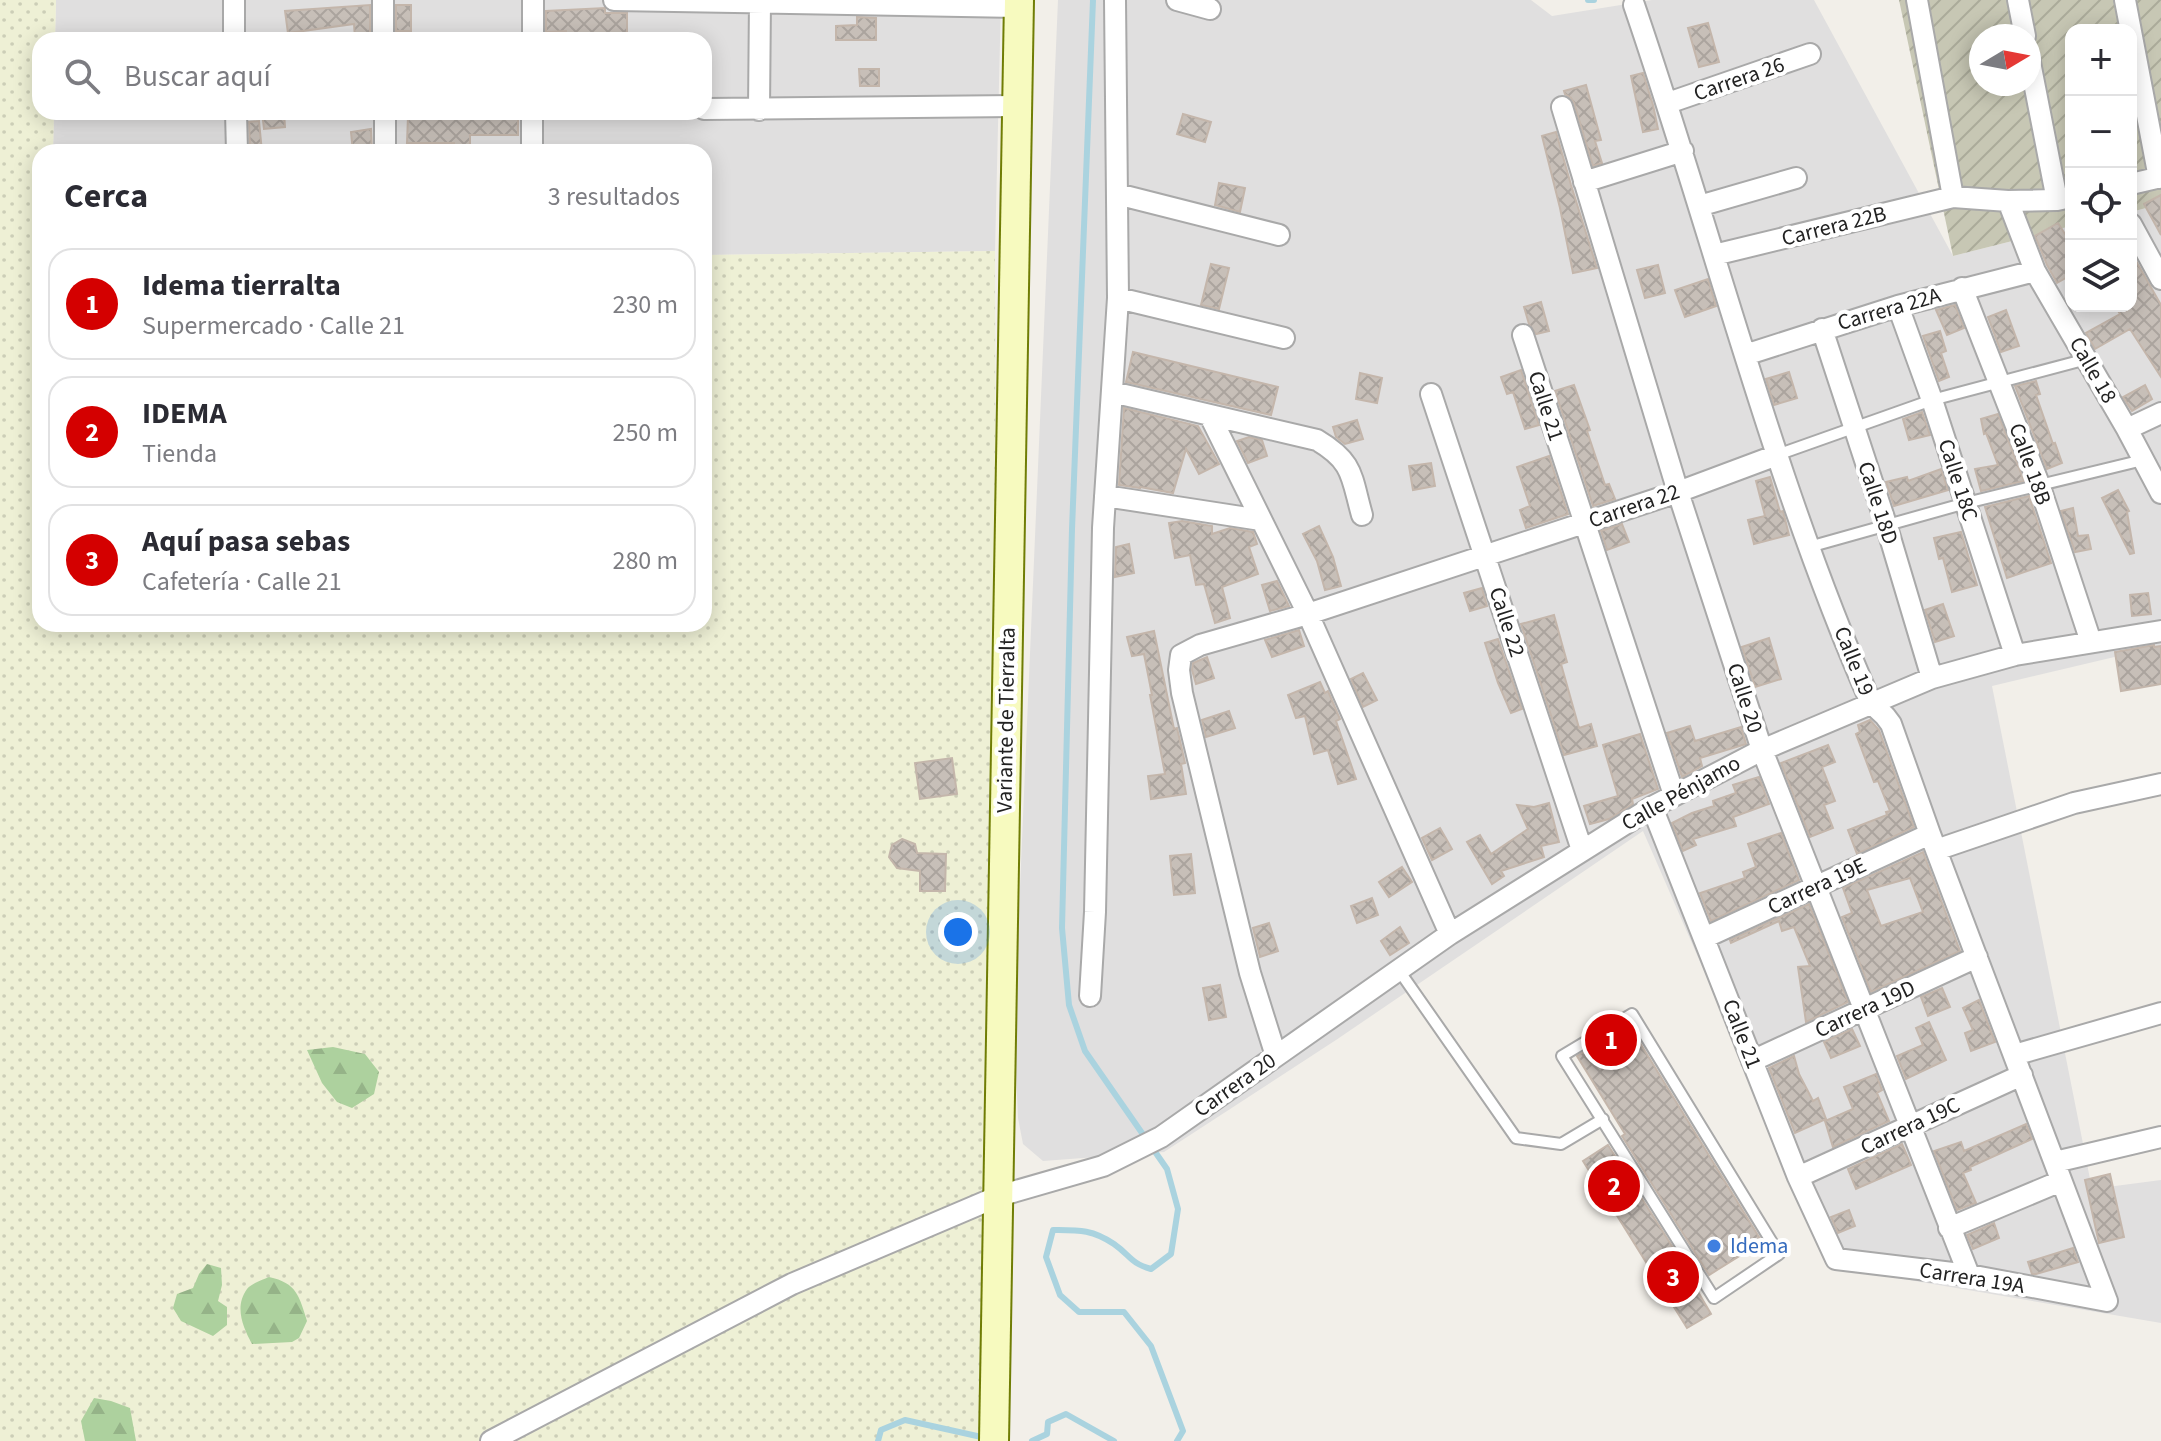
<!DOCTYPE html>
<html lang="es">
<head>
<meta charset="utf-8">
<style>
	body { margin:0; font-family:"Source Sans 3",sans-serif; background:#f2f2f3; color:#2b2b33 }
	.controls { position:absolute; right:24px; top:24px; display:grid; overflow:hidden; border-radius:16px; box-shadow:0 4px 20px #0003 }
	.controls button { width:72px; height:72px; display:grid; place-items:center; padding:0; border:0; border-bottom:2px solid #e1e1e2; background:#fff; color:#2b2b33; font:40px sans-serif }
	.compass { position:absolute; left:1969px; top:24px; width:72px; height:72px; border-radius:50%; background:#fff; box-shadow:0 4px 20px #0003; rotate:80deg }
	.you { position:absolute; left:958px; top:932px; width:28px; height:28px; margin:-20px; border:6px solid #fff; border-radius:50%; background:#1a73e8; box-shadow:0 0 0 12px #1a73e833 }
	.badge { display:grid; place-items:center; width:52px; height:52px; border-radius:50%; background:#d40000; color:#fff; font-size:26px; font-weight:700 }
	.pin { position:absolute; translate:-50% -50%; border:4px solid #fff; box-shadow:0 2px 8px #0006 }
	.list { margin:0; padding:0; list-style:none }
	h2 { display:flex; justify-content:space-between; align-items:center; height:104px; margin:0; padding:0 32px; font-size:34px }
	h2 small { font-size:26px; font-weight:400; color:#7c7c81 }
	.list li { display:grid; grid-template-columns:52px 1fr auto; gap:24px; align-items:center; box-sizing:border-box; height:112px; margin:0 16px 16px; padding:0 16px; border:2px solid #e1e1e2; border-radius:24px }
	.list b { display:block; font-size:30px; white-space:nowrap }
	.list p { margin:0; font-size:26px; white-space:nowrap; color:#7c7c81 }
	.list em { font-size:26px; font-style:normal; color:#7c7c81 }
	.icon { flex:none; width:44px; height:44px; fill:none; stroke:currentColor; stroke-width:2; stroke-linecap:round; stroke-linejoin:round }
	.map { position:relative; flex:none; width:2161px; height:1441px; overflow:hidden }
	.search { position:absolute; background:#fff; box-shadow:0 4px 20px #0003; left:32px; top:32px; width:680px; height:88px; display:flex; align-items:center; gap:20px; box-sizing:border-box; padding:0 28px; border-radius:24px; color:#7c7c81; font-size:30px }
	.panel { position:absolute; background:#fff; box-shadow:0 4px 20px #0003; left:32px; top:144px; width:680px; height:488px; border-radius:24px }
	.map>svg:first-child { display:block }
</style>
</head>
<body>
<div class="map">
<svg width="2161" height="1441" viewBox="0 0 2161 1441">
	<defs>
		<pattern id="construction-furrows" width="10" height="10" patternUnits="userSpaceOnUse" patternTransform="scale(2)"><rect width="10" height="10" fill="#c7c7b4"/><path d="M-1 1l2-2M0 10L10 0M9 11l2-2" fill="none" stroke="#abab9a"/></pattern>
		<pattern id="farmland-dots" width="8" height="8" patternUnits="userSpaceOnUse" patternTransform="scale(2)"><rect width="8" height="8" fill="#eef0d5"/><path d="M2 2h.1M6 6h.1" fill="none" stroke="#ccceb7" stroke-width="1.8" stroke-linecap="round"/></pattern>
		<pattern id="forest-firs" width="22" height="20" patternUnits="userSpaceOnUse" patternTransform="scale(2)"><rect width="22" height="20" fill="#add19e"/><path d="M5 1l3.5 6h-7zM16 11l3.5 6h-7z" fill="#95b388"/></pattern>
		<pattern id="building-cross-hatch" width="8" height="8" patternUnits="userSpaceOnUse" patternTransform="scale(2)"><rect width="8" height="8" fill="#c7bfb8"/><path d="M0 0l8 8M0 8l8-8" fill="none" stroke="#aba49e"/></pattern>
	</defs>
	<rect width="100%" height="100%" fill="#f2efe9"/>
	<path fill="#e0dfdf" d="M56,0H1001L995,251L704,255V152H53L54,112H704V40H55Z
		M1058,0H1531L1552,16L1652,0H1814L1953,256L2071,226V306H2131V212L2161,204V646L1992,686L2092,1189L2161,1180V1323L1833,1267L1643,831L1336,1040L1164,1152L1043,1161L1023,1144L1018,1118L1014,1027Z"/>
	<path fill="url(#construction-furrows)" fill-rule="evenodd" d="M1899,0H2161V204L2131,212V30H2071V226L1953,256ZM1981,36H2029V84H1981Z"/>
	<path fill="url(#farmland-dots)" d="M0,0H56L55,40H40V112H54L53,152H40V624H704V255L995,251L996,902L983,1441H0Z"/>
	<path fill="url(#forest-firs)" d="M333,1047L365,1054L379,1072L374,1094L352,1108L337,1102L322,1083L307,1050Z
		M207,1264L221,1268L222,1285L218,1301L227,1307V1325L213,1336L181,1321L173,1308L177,1294L193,1288L199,1274Z
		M269,1277C297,1283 299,1296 307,1321L299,1338L292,1342L252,1344C243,1327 234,1307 247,1289C252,1283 262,1280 269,1277Z
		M94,1398L111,1401L130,1408L136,1441H85L81,1421Z"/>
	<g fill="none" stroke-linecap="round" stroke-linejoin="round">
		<path stroke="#aad3df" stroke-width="6" d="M1093,0L1072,529L1062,928L1069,1005L1085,1051L1167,1169L1178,1209L1171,1254L1151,1269C1130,1263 1131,1256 1114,1244C1092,1229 1078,1230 1053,1230L1046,1257L1060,1295L1079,1312H1124L1151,1346L1183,1431L1177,1441
			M1588,0H1594
			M878,1441L881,1430L905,1420L986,1438
			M1032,1441L1047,1434L1048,1422L1066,1414L1114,1441"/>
	</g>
	<path fill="url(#building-cross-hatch)" stroke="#c4b6ab" stroke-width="2" fill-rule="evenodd" d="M370,5V36L355,38L354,24L288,33L285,11Z
		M396,5H411V31H396Z
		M605,8V13H627V36L587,37V36H566V31L546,32V11Z
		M857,17L876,18V40H836V26L857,25Z
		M1708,23L1719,62L1699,67L1688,28Z
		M859,69H879V86H860Z
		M1643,73L1653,105L1658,129L1643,132L1631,76Z
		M1586,85L1601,140L1595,141L1602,163L1593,166L1574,103L1571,98L1565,94L1564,91Z
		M262,112H284L285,127L264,129Z
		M497,112H518V135H470V146H454V143H407L408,116L497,117Z
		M1183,114L1211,122L1205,142L1177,134Z
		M259,121L262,152H250L249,122Z
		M371,129L372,152H353L351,132Z
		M1556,132L1571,185L1597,268L1573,273L1560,208L1542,136Z
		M1219,183L1245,188L1240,212L1215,205Z
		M2161,195V235L2144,204Z
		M2058,223L2065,234L2071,231V275L2057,283L2047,265L2035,236Z
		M2131,252L2161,305V377L2130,329L2095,349L2086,333L2120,314L2115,306H2131Z
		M1211,264L1229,268L1219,309L1201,305Z
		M1658,265L1665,293L1645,298L1637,270Z
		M1708,279L1716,306L1685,317L1675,290Z
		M1541,302L1549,331L1536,334L1529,324L1524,307Z
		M1955,305L1964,328L1947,335L1936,310Z
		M2006,310L2019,346L2001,352L1988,317Z
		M1940,331L1946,351L1941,353L1949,377L1939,381L1923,336Z
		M1133,352L1278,387L1271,415L1126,382Z
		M1521,370L1539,425L1525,429L1513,392L1507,394L1501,377Z
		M1789,372L1797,398L1774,405L1766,379Z
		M1360,373L1382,378L1377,403L1356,399Z
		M2036,381L2040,394L2036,395L2053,444L2055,443L2062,463L2047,469L2015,386Z
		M1574,385L1590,430L1587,431L1605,485L1609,484L1615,499L1593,506L1555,391Z
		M2145,385L2152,399L2132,411L2123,397Z
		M1124,408L1198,426L1219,464L1199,474L1186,449L1173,493L1140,487V488L1119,485Z
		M1922,412L1930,435L1909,440L1903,419Z
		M1998,414L2024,481L1981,491L1975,469L1998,465L1986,433L1984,434L1981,419Z
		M1357,420L1363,439L1345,444L1336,437L1333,427Z
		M1249,437L1262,440L1267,456L1248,463L1237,441Z
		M1549,456L1568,514L1526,528L1520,510L1530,506L1517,467Z
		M1431,463L1435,486L1413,490L1409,466Z
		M1941,469L1948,490L1894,506L1886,482L1907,477L1908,481Z
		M1770,477L1780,512L1783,511L1789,535L1754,544L1748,520L1765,516L1756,481Z
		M2118,490L2129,511L2127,512L2134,553L2130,554L2102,498Z
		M2029,496L2051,563L2007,578L1985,507Z
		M2073,508L2078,536L2088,535L2091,549L2075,552L2061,511Z
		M1182,521L1212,526V534L1230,528L1253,532L1257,544L1249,547L1258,574L1222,587L1230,618L1215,623L1204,584L1196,585L1190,555L1175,558L1169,523Z
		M1622,524L1629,542L1607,550L1601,531Z
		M1319,526L1333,557L1341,586L1325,590L1317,561L1303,534Z
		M1961,532L1977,585L1952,592L1943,558L1939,559L1934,538Z
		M1129,544L1134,573L1115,577L1116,547Z
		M1277,581L1289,606L1270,611L1262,585Z
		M1482,588L1487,606L1470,611L1464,593Z
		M2148,593L2151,614L2132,616L2130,595Z
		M1943,604L1954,636L1935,642L1925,610Z
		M1554,615L1567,662L1561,664L1579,728L1591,724L1597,746L1564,755L1521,624Z
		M1299,630L1304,646L1272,657L1265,640Z
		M1154,631L1174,729L1177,728L1181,745L1185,763L1181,764L1186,794L1151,799L1148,776L1165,774L1150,695H1152L1144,654L1132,656L1127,637Z
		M1769,638L1781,679L1755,687L1742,647Z
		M1498,639L1522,709L1511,713L1498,683L1485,643Z
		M2154,645V647L2161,646V684L2121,691L2115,652Z
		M1207,657L1214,678L1196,684L1192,670L1193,663Z
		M1363,673L1377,700L1363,707L1351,679Z
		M1320,682L1325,693L1328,691L1340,719L1336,721L1356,779L1338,784L1328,750L1314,754L1305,716L1296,718L1288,695Z
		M1229,711L1235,728L1206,737L1202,720Z
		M1870,720L1879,730L1914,827L1857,854L1848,830L1887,815L1886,812L1890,811L1878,781L1874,782L1856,734L1860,732L1858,725Z
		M1690,726L1695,741L1741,727L1746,744L1700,758L1702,766L1682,777L1667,733Z
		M1640,734L1658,789L1632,799L1633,804L1609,819L1590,824L1584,806L1618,796L1603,745Z
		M1828,745L1835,762L1822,767L1835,801L1824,805L1833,828L1810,837L1781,763Z
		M952,758L957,794L920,799L915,763Z
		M1759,777L1769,804L1733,817L1736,826L1693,839L1696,845L1683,851L1672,823L1692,813L1714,806L1713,801L1736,793L1733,785Z
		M1549,803L1559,842L1541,846L1544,857L1501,871L1504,876L1492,884L1467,842L1480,835L1491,854L1528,829L1517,805L1534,807Z
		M1440,828L1452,849L1432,860L1422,838Z
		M1781,833L1799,880L1711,921L1700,893L1745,878L1743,872L1756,867L1748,844Z
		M902,839L915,844L917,853L946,854L945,891H920V871L897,868L889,857L892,845Z
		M1923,852L1960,951L1871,992L1842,917L1852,913L1843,888ZM1910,878L1923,912L1881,926L1867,890Z
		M1191,854L1195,893L1174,895L1170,856Z
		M1402,867L1412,882L1389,897L1379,882Z
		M1372,898L1378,915L1357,923L1351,906Z
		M1809,904L1848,1002L1806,1022L1798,967L1810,966L1794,927L1782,931L1779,921L1731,943L1730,940Z
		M1269,923L1278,951L1260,957L1253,928Z
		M1400,927L1409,943L1390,955L1381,941Z
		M1220,985L1226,1017L1209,1020L1203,988Z
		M1942,988L1950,1007L1928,1016L1921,997Z
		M1979,1000L1995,1042L1971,1051L1965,1033L1973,1030L1963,1008Z
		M1929,1022L1946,1060L1906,1079L1897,1056L1923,1045L1916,1028Z
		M1629,1025L1762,1242L1709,1275L1622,1136L1625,1134L1577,1056Z
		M1852,1029L1860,1046L1831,1058L1824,1042Z
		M1794,1056L1799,1074L1813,1101L1818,1098L1826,1119L1795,1133L1769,1068Z
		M1876,1074L1882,1090L1877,1093L1889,1121L1833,1147L1825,1121L1853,1109L1844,1087Z
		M2026,1124L2032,1139L1970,1167L1971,1170L1963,1173L1976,1203L1957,1210L1934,1151L1961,1142L1964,1151Z
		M1902,1144L1911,1165L1856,1189L1848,1169Z
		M1608,1145L1696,1284L1694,1285L1711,1314L1687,1328L1583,1161Z
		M2110,1174L2124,1237L2099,1243L2085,1180Z
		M1849,1210L1855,1226L1838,1233L1831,1217Z
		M1994,1223L1999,1238L1973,1249L1967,1235Z
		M2073,1248L2078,1262L2036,1274H2032L2028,1262Z"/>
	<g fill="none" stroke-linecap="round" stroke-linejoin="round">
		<defs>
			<path id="service" d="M1777,455L1932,400L2087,359
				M1809,547L1966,503L2143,460
				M1398,969L1516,1138L1561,1144L1603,1119
				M1632,1014L1779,1254L1714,1298L1562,1056Z"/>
			<path id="minor" d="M234,0V40
				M383,0V40
				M614,0L1019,7
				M1177,0L1210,9
				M1917,0L1953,197
				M2018,0L2025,36
				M2125,0L2159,178
				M1634,5C1714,238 1772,478 1871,703L1885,716L1891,724L1930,834L2107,1301
				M533,40V0
				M2029,57L2057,200
				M1668,103L1810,54
				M1562,107L1678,492L1762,750L1969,1275
				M704,109L1016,106
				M759,110L760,0
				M236,112L237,152
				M385,112V152
				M532,152V112
				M1584,182L1683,151
				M2131,184L2161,177
				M1117,194L1279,235
				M2008,201L2035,271L2127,429L2161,493
				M1699,206L1796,178
				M2131,224L2161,279
				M1714,255L1953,197L2008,201L2057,200L2071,197
				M1962,288L2039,484L2091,642
				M1118,298L1284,338
				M1898,306L1932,400L2015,655
				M1822,329L1886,524L1932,678
				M1523,335L1674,795
				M1745,355L1898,306L2035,271
				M1112,392L1317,440C1354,462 1351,476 1362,515
				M1431,394L1582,850
				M1210,416L1308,614L1450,934
				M2127,429L2161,413
				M1105,496L1261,520
				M1652,807L1798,1177L1836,1259L1969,1275L2107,1301
				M1936,850L2074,803L2161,784
				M1704,938L1930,834
				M1090,996L1095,912L1103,528L1118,298L1115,0
				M2014,1055L2161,1013
				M1276,1056L1250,973L1182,693L1179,670L1181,655L1200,645L1308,614L1678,492L1777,455
				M1752,1061L1977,957
				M2055,1162L2161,1137
				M1798,1177L2022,1075
				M1949,1228L2061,1181
				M491,1441L792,1284L999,1196L1103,1166L1161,1137L1450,934L1652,807L1762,750L1932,678L2015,655L2161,631"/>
			<path id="secondary" d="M994,1441L1019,0"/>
		</defs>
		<use href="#service" stroke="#a9a9a9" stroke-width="14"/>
		<use href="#minor" stroke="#a9a9a9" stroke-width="24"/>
		<use href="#secondary" stroke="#707d05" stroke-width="32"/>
		<use href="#service" stroke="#fff" stroke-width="10"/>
		<use href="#minor" stroke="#fff" stroke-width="20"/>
		<use href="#secondary" stroke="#f7fabf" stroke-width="28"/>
	</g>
	<circle fill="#3f7fe0" stroke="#fff" stroke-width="3" cx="1714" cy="1246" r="8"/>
	<g text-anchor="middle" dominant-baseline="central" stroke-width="8" stroke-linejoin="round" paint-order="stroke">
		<g font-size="22" fill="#222" stroke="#fff">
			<text transform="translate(1739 79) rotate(-19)">Carrera 26</text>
			<text transform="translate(1834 226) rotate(-14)">Carrera 22B</text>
			<text transform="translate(1889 309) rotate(-16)">Carrera 22A</text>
			<text transform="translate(2093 370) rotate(60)">Calle 18</text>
			<text transform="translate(1546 406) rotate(72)">Calle 21</text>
			<text transform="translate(2030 464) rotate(70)">Calle 18B</text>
			<text transform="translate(1958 480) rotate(72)">Calle 18C</text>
			<text transform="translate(1878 503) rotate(72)">Calle 18D</text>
			<text transform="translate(1634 506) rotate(-19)">Carrera 22</text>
			<text transform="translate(1507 622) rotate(72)">Calle 22</text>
			<text transform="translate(1854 661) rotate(68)">Calle 19</text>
			<text transform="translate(1745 698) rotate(72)">Calle 20</text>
			<text transform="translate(1006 720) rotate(-89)">Variante de Tierralta</text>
			<text transform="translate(1681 793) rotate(-29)">Calle Pénjamo</text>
			<text transform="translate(1817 886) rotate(-25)">Carrera 19E</text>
			<text transform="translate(1865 1009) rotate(-25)">Carrera 19D</text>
			<text transform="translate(1742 1034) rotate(69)">Calle 21</text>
			<text transform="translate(1235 1085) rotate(-35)">Carrera 20</text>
			<text transform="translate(1910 1126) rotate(-25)">Carrera 19C</text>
			<text transform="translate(1972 1278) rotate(9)">Carrera 19A</text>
		</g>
		<g font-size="22" fill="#366cbe" stroke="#fff" text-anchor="start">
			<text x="1730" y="1246">Idema</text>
		</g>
	</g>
</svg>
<div class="controls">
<button>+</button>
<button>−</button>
<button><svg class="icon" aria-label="locate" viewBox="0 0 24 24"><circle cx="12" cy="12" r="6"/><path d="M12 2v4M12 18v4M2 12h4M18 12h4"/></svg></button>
<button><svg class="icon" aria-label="layers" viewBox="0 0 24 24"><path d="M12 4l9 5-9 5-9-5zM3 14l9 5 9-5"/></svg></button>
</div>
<svg class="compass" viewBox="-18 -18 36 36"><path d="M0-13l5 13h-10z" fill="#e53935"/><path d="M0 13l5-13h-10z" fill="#7c7c81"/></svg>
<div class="you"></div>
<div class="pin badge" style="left:1611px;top:1040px">1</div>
<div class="pin badge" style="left:1614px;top:1186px">2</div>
<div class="pin badge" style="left:1673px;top:1277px">3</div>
<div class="search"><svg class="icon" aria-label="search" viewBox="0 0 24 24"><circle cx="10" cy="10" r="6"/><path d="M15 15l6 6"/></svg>Buscar aquí</div>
<section class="panel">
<h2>Cerca<small>3 resultados</small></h2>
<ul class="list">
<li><span class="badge">1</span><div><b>Idema tierralta</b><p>Supermercado · Calle 21</p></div><em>230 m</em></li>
<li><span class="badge">2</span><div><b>IDEMA</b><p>Tienda</p></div><em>250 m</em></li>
<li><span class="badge">3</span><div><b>Aquí pasa sebas</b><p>Cafetería · Calle 21</p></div><em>280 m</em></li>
</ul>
</section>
</div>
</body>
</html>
